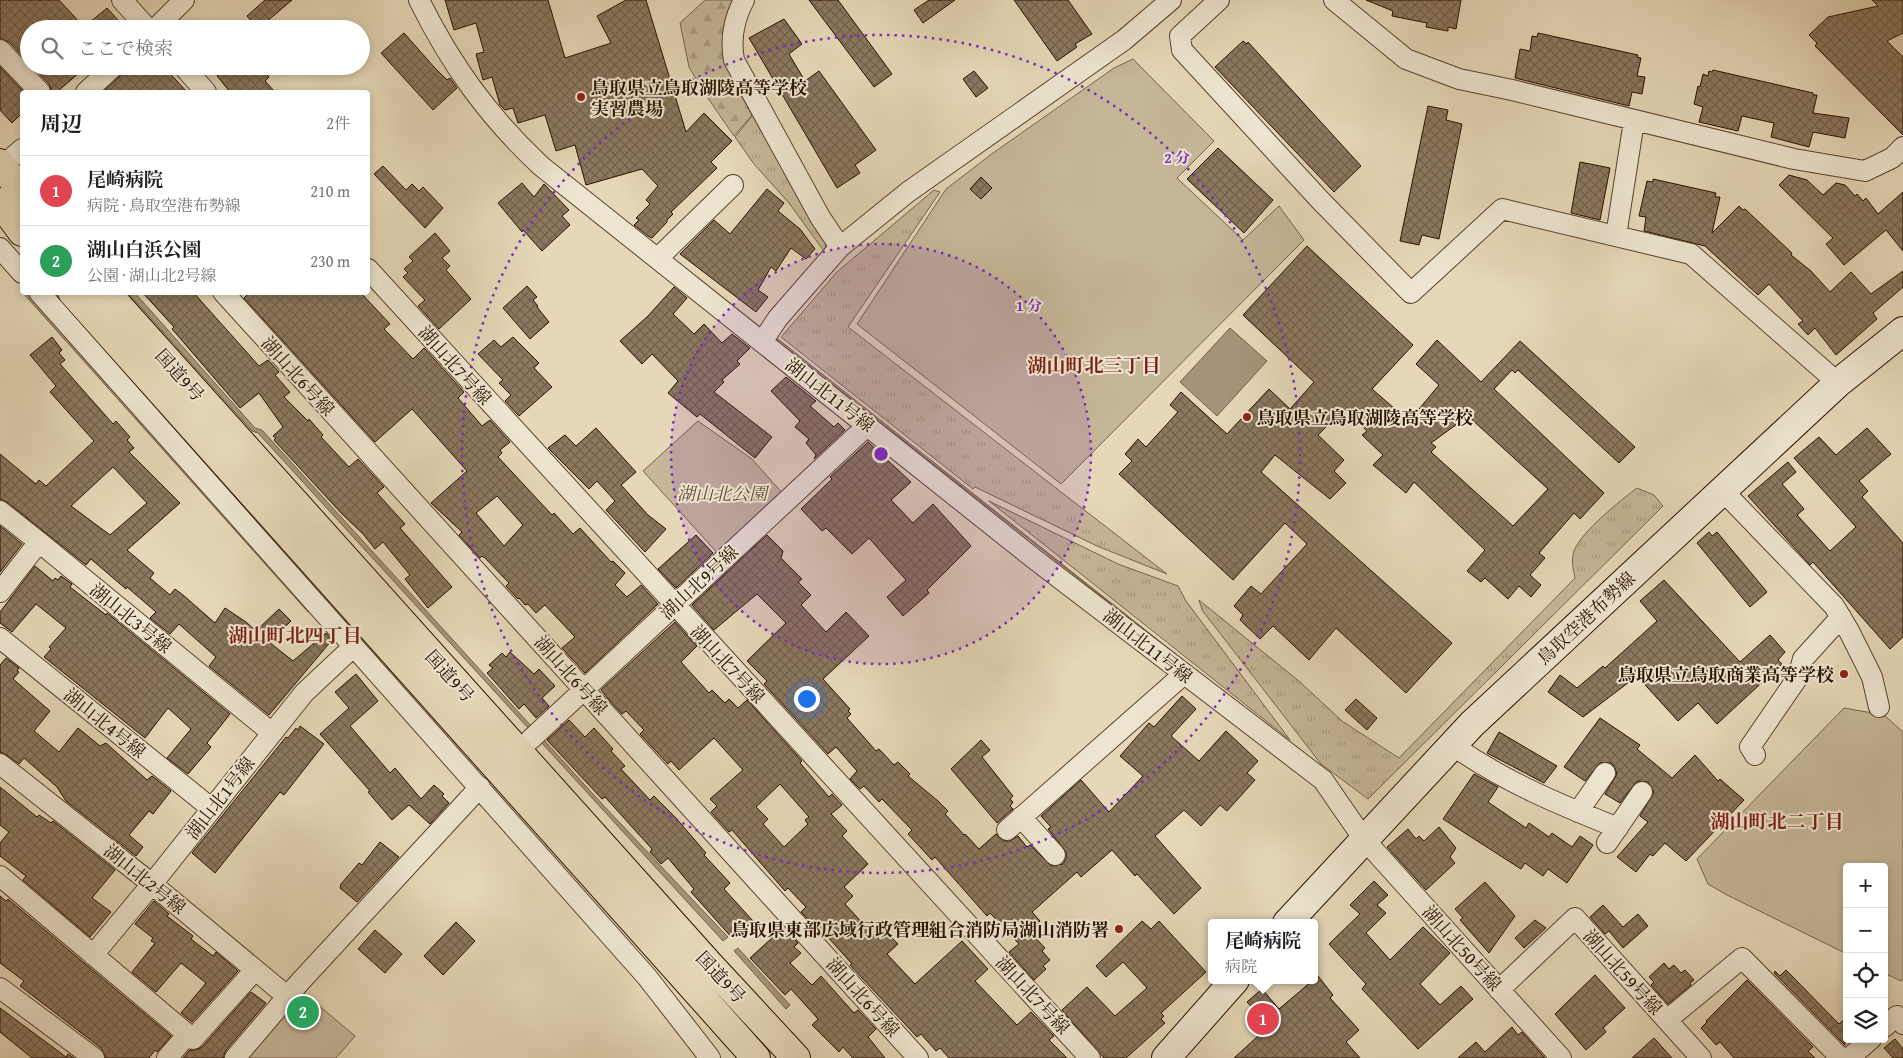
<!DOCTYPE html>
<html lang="ja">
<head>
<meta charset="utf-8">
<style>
	body { margin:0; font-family:"Gentium Book Plus","Noto Serif JP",serif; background:#f2f2f2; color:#202124 }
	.controls { position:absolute; right:15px; bottom:15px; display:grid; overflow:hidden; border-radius:5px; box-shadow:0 2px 8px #0003 }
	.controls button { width:45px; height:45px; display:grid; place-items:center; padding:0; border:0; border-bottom:1px solid #e0e0e0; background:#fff; color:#202124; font:25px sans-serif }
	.you { position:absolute; left:806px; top:698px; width:18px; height:18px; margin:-12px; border:4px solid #fff; border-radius:50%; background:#1a73e8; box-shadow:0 0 0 8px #1a73e833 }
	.badge { display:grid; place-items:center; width:32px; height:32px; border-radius:50%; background:#8f2418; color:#fff; font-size:16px; font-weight:700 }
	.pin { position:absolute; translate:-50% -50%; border:2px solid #fff; box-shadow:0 1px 5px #0006 }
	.popup { position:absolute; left:1208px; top:919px; width:110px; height:65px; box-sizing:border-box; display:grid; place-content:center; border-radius:5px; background:#fff; filter:drop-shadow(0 1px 4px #0005); font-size:16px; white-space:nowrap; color:#757577 }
	.popup b { font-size:19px; color:#202124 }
	.popup::after { content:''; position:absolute; left:50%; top:100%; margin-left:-10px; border:10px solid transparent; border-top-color:#fff }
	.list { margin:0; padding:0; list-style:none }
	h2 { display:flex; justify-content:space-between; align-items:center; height:65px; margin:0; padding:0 20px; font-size:21px }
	h2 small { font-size:16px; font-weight:400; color:#757577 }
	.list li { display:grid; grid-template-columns:32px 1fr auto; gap:15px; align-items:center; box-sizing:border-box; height:70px; padding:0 20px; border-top:1px solid #e0e0e0 }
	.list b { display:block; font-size:19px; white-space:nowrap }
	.list p { margin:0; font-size:16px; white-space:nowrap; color:#757577 }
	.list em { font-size:16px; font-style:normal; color:#757577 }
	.icon { flex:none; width:28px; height:28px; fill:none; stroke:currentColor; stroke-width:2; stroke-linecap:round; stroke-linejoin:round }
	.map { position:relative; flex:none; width:1903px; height:1058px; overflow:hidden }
	.search { position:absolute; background:#fff; box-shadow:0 2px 8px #0003; left:20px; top:20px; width:350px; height:55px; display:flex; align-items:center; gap:12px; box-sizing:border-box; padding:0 18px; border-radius:28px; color:#757577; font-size:19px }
	.panel { position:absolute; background:#fff; box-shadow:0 2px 8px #0003; left:20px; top:90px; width:350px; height:205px; border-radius:5px }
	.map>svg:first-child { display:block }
</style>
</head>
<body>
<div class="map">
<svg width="1903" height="1058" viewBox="0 0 1903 1058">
	<defs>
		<pattern id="grass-tufts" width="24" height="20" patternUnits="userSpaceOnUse" patternTransform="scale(1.25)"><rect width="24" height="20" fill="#c5b698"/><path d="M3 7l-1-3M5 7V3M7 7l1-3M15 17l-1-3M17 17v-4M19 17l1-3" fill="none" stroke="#a99b81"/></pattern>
		<pattern id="forest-firs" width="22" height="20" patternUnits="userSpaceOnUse" patternTransform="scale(1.25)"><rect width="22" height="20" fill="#c5b698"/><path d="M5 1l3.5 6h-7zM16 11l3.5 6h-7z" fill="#a99b81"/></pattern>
		<pattern id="building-cross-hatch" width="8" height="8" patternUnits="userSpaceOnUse" patternTransform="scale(1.25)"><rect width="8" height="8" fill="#8b785f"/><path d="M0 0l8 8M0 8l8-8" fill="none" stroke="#72614c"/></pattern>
	</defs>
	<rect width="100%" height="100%" fill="#e5d7b7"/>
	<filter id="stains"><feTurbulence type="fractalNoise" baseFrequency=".004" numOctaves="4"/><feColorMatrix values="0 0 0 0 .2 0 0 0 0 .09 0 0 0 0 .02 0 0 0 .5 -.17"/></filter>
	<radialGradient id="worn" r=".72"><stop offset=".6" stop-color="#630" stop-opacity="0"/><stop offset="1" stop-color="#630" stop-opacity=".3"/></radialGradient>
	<path fill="url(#grass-tufts)" stroke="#77644c" d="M753,115L825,242L826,254L789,203L754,164L735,137Z
		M934,190L940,192L848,327L1167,574L1097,546L975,487L973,489L781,337L837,272Z
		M1637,488L1654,495L1663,506L1368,799L1321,764L1202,610L1199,600L1300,682L1342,721L1399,758L1575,578C1573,569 1571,560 1574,551C1581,532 1621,500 1637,488Z
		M989,501L1118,564L1178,586L1186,601L1290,740Z"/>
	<path fill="url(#forest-firs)" stroke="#77644c" d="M705,0H733C710,42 731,77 752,115L734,136L705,94L689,67L680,23Z"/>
	<path fill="#c5b698" stroke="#77644c" d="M1133,59L1214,141L1177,178L1243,240L1279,206L1304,240L1061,484L857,324L946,189L993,153L1114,68Z
		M698,421L752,459L784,495L721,557L643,471Z
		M1844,708L1884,715L1903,732V979L1901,981L1884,973V867H1847V954L1727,895L1708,884L1697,859Z
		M299,989L355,1036L336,1058H240Z"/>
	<path fill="#a59479" stroke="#736049" d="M23,293H27L311,611L308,612Z
		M128,293H135L255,428L262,430L603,805L728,937L723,941L258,433L252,431Z
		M1230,328L1267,361L1217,416L1180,382Z
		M774,339H778L1288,743Z
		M738,948L790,1005L786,1009L734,951Z"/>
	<path fill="url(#building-cross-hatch)" stroke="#291200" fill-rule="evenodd" d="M0,0H59L84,27L107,8L118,20L108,29H29V63L9,42L0,38Z
		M265,0H292L258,29L247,16Z
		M445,0H548L565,58L611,43L597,16L626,0H646L686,132L704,113L732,141L711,162L717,168L671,212L673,214L667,220V222L652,238L648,236L634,225L639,220L636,218L650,204L646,200L658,186L642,169L586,185L575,145L556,151L545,115L518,123L513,108L505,110L500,105L492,77L483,80L476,54L484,52L476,23L454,30Z
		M809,0H838L892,74L874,87Z
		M929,0H955L923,23L914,10Z
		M1014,0H1068L1092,34L1075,44L1077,47L1057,61Z
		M1366,0H1461L1456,29L1448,27V31L1426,27L1427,23L1392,16L1393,11Z
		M1872,0H1903V33L1887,41L1903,57V135L1815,46L1817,43L1809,35L1828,17L1878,6Z
		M784,19L802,44L789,54L805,81L819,71L876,150L855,165L860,173L837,188L749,38Z
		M404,33L434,67L447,80L450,78L457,88L433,110L381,53Z
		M1538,33L1638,55L1637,57L1641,58L1637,76L1645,77L1642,94L1632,92L1629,106L1515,78L1520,49L1530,51L1532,36L1537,37Z
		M1243,41L1247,44L1248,42L1361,166L1334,192L1215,67Z
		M32,66H87L57,92H52L49,84Z
		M131,66H163L187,92H103Z
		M214,66H259L269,77L265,81L275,92H230L217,76L220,73Z
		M0,67L24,92L22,113L12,123L0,110Z
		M1713,70L1813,93V95H1817L1813,113L1849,118L1845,138L1813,132L1809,147L1771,137L1774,123L1742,116L1738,131L1699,122L1703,107L1694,104L1698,86L1700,87L1703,74L1708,76L1709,71L1712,72Z
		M974,71L988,88L976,97L963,79Z
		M1428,106L1448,110L1446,120L1462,124L1439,239L1422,235L1419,245L1400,241Z
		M1218,148L1273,200L1244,233L1187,179Z
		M1580,162L1610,168L1600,220L1571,213Z
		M383,166L406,190L412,184L419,191L423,187L443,208L425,228L374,174Z
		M1789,175L1807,180L1823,195L1836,183L1845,185L1855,196L1857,194L1863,201L1866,198L1878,214L1903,192V251L1886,230L1844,265L1826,244L1833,238L1779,185Z
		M981,177L992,188L981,199L970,189Z
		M1653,179L1716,193L1715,197H1720L1712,233L1739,206L1743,210L1745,209L1792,253L1791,255L1811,271L1830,292L1851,272L1871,294L1903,271V287L1873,313L1877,319L1836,355L1815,328L1808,335L1798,324L1803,321L1769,284L1758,295L1705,246L1644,231L1646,217L1639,216L1647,181L1653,182Z
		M522,183L534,197L544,184L569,210L562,216L570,225L542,251L523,230L522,232L498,203Z
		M767,189L784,203L778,211L800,229L815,249L806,259L791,248L776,271L771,267L758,290L768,297L756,312L680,254L714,220L730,234Z
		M435,233L450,251L442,258L450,266L446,270L471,299L439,329L418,306L425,300L403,277L408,273L404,269L413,261L409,257Z
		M1307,246L1413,345L1372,389L1409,421L1439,385L1416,364L1437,340L1481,382L1520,341L1635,447L1619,463L1518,370L1515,373L1512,370L1494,389L1604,493L1580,519L1574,513L1539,553L1545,558L1530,575L1541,585L1531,597L1519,586L1508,599L1485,578L1481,582L1467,571L1485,550L1414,482L1406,493L1373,465L1383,455L1362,435L1367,431L1344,409L1318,435L1344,460L1334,471L1346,483L1330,499L1275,455L1261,472L1452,643L1406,693L1336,628L1309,660L1273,626L1260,639L1240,620L1243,615L1234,606L1251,586L1261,594L1307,544L1285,523L1233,580L1119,474L1132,461L1125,454L1138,439L1146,447L1178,412L1170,405L1181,392L1227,434L1269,389L1290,409L1314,382L1243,315ZM1468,416L1548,489L1513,526L1431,452L1436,447L1431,443Z
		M527,286L537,297L533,300L538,306L537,307L549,322L530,339L503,308Z
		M674,287L687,298L673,314L694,334L704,324L722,343L732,334L750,348L737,361L740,364L722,380L724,382L714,392L772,437L755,458L700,414L697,417L668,393L678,381L652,354L642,364L620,341L648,316Z
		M142,292H193L259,366L268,360L279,372L275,375L290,392L284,397L308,421L309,419L323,435L321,437L349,467L358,459L384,487L377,493L405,524L400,528L452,587L428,608L405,579L410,575L383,542L375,549L363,534L342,514L274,440L276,438L273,436L283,427L259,393L240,408L172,329L174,327Z
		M250,292H360L390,324L384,329L413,359L424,348L464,392L458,398L482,426L490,420L510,442L500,450L502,453L498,457L552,515L554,513L573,534L580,528L611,562L613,561L625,573L615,585L627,597L641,585L658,604L585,673L562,648L575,637L545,605L536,613L528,604L525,605L519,598L518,599L506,586L509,583L485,558L482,556L480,558L459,535L462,532L431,503L467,471L412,409L375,442L244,298ZM497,496L523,525L504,546L476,513Z
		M52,337L62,350L59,353L65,360L60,364L113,424L116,421L130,437L127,440L134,448L129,452L180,503L127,550L154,573L150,578L170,595L175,589L183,595L215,623L225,608L246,622L256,631L279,609L291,621L269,642L293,661L326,633L332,640L269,715L209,666L216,657L179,624L170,634L150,618L156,612L127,587L126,589L91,559L86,565L7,502L0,499V454L36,484L39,480L46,486L94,441L50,392L56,386L30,355ZM113,467L147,503L110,535L71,506Z
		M513,337L539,363L534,368L552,387L519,416L505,401L511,395L499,383L503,380L478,354L494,340L501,347Z
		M786,377L816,401L810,406L834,427L838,423L845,430L814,459L816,455L806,443L809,439L795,427L800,421L771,391Z
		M596,428L636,472L621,485L648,515L666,529L645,552L606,510L615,501L597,481L589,489L548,448L565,435L576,446Z
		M1867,428L1891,454L1859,481L1868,491L1862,497L1903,543V637L1890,649L1813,562L1810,565L1748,496L1788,462L1796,472L1782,484L1804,509L1797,515L1830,551L1856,527L1794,458L1819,437L1836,455Z
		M868,442L911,482L891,500L913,523L933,504L971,546L927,590L929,593L903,616L887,597L906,580L869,538L852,554L826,528L822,531L801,509L832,479L830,477Z
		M0,526L22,544L0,572Z
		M1709,532L1712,536L1717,532L1767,592L1750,607L1697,543Z
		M696,535L713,553L676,588L658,569Z
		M767,535L783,551L781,558L802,579L798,582L811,595L801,605L826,632L846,612L869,636L823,679L850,709L848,711L851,714L847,718L876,751L879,749L894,765L898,762L910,774L908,776L938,801L948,811L945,814L964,835L965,834L979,849L996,834L1004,841H1010L1018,836L1027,847L1030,845L1051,866L1063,864L1066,859V852L1048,829L1051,827L1041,816L1081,780L1109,812L1143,776L1120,756L1149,723L1154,727L1182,696L1196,709L1171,736L1199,761L1226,731L1258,761L1247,773L1255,780L1227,811L1220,805L1201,826L1184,810L1155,836L1201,888L1174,914L1137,874L1135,876L1112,850L1081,877L1077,872L1032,912L1040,921L1029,931L1045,948L1042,951L1050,960L1043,966L1046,969L1034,980L1009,952L1019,944L990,913L987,916L935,857L932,860L908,834L912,830L882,799L879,802L864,786L860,789L850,779L857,771L836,747L828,754L764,684L767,681L747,661L786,623L757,594L714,630L692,605Z
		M35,566L53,581L55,578L58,580L61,576L72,584L70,587L106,615L107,613L230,714L207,743L211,747L188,774L167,758L191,729L168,708L145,738L44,657L51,649L49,647L66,628L36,604L12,632L0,623V612Z
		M1664,580L1740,662L1770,635L1785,652L1778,660L1782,664L1717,724L1698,703L1678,721L1637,676L1583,717L1548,692L1560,675L1577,688L1603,666L1605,668L1657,621L1640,601Z
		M675,622L697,646L681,662L709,693L712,690L725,703L729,699L738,708L747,700L802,761L800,763L829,797L832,794L842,805L831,814L847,831L842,836L868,864L844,887L853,896L845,904L877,939L885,931L898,944L887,954L915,984L962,941L988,969L975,981L1017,1025L1031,1012L1054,1036L1049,1040L1067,1058H949L940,1048L936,1051L921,1034L917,1037L850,965L852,964L818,926L816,928L801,912L806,907L788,888L785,891L732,830L729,832L711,812L717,806L710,799L743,770L714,738L679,770L671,761L668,764L640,734L644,730L626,711L622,714L609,700L601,690ZM780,784L809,817L805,820L808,824L784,847L763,824L768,819L756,807Z
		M510,652L534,674L539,669L555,686L542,698L549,706L536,718L524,704L519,709L487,673L493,668L489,665L502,653L506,657Z
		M6,658L19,668L17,671L19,672L13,679L50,711L34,731L59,752L78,728L100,746L106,743L147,780L152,776L171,791L153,814L149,811L129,835L143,847L136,856L66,801L57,787L24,758L19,764L7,755L0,752V665Z
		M356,674L378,701L350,726L390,773L395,768L421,799L434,785L444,794L442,796L449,803L430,824L409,805L392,820L368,792L370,791L320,734L349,708L335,692Z
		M1356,699L1377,718L1367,730L1345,710Z
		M1600,718L1640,745L1637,749L1672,778L1695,755L1718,781L1720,779L1744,800L1686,861L1665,843L1653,856L1650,854L1636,872L1617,857L1648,822L1640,816L1654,792L1648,782L1637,781L1620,803L1605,794L1617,774L1615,768L1611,763H1600L1585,781L1564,767Z
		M569,720L585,737L594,728L613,749L611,751L625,766L621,769L650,800L654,796L675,817L706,853L704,855L730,883L724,889L753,921L733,939L691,892L694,889L668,858L661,864L650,852L652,849L605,797L602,799L547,740Z
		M300,726L324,744L284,795L280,792L215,873L192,853L286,737L288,738L296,728L298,730Z
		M1499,732L1557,766L1544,783L1487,753Z
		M981,740L990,750L982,757L1013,796L1010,799L1013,802L1010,806L1013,809L997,823L951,769Z
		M1474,774L1498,787L1488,802L1526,828L1529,823L1549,837L1552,833L1572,847L1580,836L1593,845L1567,883L1548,869L1543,876L1525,863L1521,869L1443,819Z
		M0,787L37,817L39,815L51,823L53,821L115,870L92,898L111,912L90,937L23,880L26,876L0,856V843L9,832L0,825Z
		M1439,827L1456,848L1450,857L1455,863L1426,890L1387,847L1408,829L1416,839L1419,836L1424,841Z
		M380,842L399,857L357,902L340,888L341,884L359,863L362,865Z
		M1374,881L1388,895L1377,905L1386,913L1366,933L1390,960L1423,927L1450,953L1420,984L1440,1005L1461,986L1473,999L1418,1049L1362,989L1366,984L1329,944L1360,914L1350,905Z
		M1485,882L1515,916L1489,953L1460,920L1463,918L1455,909Z
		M0,896L6,901L8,899L171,1036L157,1052L155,1050L149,1058H106L101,1048L20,986L24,981L0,963Z
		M154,901L169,914L167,916L193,936L191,939L213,956L216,952L238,971L192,1022L181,1013L206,983L181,963L156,992L132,972L155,943L151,941L153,938L135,924Z
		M1603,905L1623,927L1638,914L1648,926L1623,948L1609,931L1605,934L1590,917Z
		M1535,920L1546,928L1524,948L1515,938Z
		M1142,921L1151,929L1159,921L1206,972L1161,1013L1164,1016L1161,1019L1165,1023L1126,1058H1104L1062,1010L1087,987L1115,1016L1147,988L1123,962L1106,977L1096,966Z
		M456,922L475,941L443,975L424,956Z
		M783,928L798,943L794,947L801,953L790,963L812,985L821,976L854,1013L858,1010L876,1029L868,1037L885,1058H853L843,1047L839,1052L812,1025L818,1019L791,989L785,995L750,958Z
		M375,930L402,954L385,973L358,949Z
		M1664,963L1669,969L1674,965L1681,973L1685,970L1694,980L1690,983L1691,985L1668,1004L1651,985L1654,982L1649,977Z
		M1786,970L1839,1024L1847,1017L1845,1045L1774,973L1775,971L1780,976Z
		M1595,975L1625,1008L1603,1028L1606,1032L1586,1050L1555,1014Z
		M1318,976L1333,995L1330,998L1359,1030L1346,1042L1360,1058H1234L1269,1026L1247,1002L1262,989L1279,1009Z
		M1747,980L1813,1047L1808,1051L1815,1058H1734L1720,1042L1716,1045L1701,1028L1707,1022L1706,1021Z
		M251,992L266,1003L226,1050L223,1058H183L190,1050H196L202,1047Z
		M0,1008L66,1057L68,1054L74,1058H32L0,1032Z
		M1512,1027L1518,1035L1522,1032L1545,1058H1458L1476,1042L1485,1052Z
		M1654,1038L1672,1058H1632Z
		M1895,1039L1903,1049V1058H1893L1884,1048Z"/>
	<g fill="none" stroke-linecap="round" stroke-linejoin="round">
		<defs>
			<path id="street" d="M122,0L148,29
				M419,0C451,65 488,116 541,166L1033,558L1323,780L1363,838L1561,1058
				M744,0C734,19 730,39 734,60L820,217L840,247L778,318L762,342
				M1219,0L1180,36L1182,50L1320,200L1411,293L1502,209L1691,254L1838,383
				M1334,0L1406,59L1459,79L1512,90L1794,159L1865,171L1892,158L1903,147
				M155,29L184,0
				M0,50L40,92
				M183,66L206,92
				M86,92L114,66
				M0,168L22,149
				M1616,236L1634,121
				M840,247L908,192L1124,40L1171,0
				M0,248L22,273
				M658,258L733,185
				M368,269L1090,1058
				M39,292L647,977L710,1058
				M223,292L918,1058
				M1723,491L1834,606L1849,631L1872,677L1879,707
				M0,511L39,542
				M0,592L39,542L272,733
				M0,638L211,808
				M530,740L868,425
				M1452,745C1505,782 1558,804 1618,828
				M1755,755L1750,747L1798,677L1803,659L1841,617
				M0,764L152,884L288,997
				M1578,812L1605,773
				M1021,817L1055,855
				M1007,830L1184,674
				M1607,843L1642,792
				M0,876L193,1039L255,970
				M93,955L152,884L304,693L353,647
				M0,988L94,1058
				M1499,990L1575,918L1701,1058
				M1667,1020L1742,958L1841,1058
				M1884,1027L1897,1016L1903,1024
				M167,1058L188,1034
				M235,1058L299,983L480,787
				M1849,1058L1871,1039"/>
			<path id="secondary" d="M1287,923L1472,724L1838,383L1903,331
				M1166,1058L1235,980"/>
			<path id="highway" d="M0,163L22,192
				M0,202L22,232
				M72,292L756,1058
				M106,292L709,964L796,1058"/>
		</defs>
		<use href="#street" stroke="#58432e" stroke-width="22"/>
		<use href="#secondary" stroke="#291200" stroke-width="30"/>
		<use href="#highway" stroke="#291200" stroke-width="30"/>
		<use href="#street" stroke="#eee5d0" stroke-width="20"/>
		<use href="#secondary" stroke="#eee5d0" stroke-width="28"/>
		<use href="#highway" stroke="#e5d7b7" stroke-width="28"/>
	</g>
	<circle cx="881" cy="454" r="210" fill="#7b2cbf" fill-opacity=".12"/>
	<g fill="none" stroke="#7b2cbf" stroke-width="2.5" stroke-dasharray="2.5 5">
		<circle cx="881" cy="454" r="210"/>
		<circle cx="881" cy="454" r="419"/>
	</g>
	<g fill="#8f2418" stroke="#eee5d0" stroke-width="2">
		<circle cx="581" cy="97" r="5"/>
		<circle cx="1247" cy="417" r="5"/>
		<circle cx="1844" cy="674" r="5"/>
		<circle cx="1119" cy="929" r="5"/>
	</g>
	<g text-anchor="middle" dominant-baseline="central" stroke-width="4" stroke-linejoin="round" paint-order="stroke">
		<g font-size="18" font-weight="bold" fill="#291200" stroke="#eee5d0" text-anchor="start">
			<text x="591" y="87">鳥取県立鳥取湖陵高等学校<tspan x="591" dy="21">実習農場</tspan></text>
			<text x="1257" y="417">鳥取県立鳥取湖陵高等学校</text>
			<text x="1834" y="674" text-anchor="end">鳥取県立鳥取商業高等学校</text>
			<text x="1109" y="929" text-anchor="end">鳥取県東部広域行政管理組合消防局湖山消防署</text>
		</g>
		<g font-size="18" fill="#291200" stroke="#eee5d0">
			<text transform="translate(455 365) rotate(48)">湖山北7号線</text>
			<text transform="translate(180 375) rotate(48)">国道9号</text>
			<text transform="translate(298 376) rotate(48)">湖山北6号線</text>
			<text transform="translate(830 395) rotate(38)">湖山北11号線</text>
			<text transform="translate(699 582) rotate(-43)">湖山北9号線</text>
			<text transform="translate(131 618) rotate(39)">湖山北3号線</text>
			<text transform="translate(1586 618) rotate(-43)">鳥取空港布勢線</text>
			<text transform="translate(1148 646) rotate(38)">湖山北11号線</text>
			<text transform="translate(728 664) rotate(47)">湖山北7号線</text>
			<text transform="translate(571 675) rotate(48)">湖山北6号線</text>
			<text transform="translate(450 676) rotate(48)">国道9号</text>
			<text transform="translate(105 723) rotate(39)">湖山北4号線</text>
			<text transform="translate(220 798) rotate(-52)">湖山北1号線</text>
			<text transform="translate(145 879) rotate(39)">湖山北2号線</text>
			<text transform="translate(1462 948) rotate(48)">湖山北50号線</text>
			<text transform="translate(1623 972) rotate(48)">湖山北59号線</text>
			<text transform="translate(721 977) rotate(47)">国道9号</text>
			<text transform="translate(1033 995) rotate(47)">湖山北7号線</text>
			<text transform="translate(863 997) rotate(48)">湖山北6号線</text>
		</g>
		<g font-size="18" font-style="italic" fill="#604b35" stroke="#eee5d0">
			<text x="722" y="493">湖山北公園</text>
		</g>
		<g font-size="19" font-weight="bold" fill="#7a1f14" stroke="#eee5d0">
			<text x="1094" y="365">湖山町北三丁目</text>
			<text x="295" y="635">湖山町北四丁目</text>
			<text x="1777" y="821">湖山町北二丁目</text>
		</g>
	</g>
	<circle cx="881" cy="454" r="8" fill="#7b2cbf" stroke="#eee5d0" stroke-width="2.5"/>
	<g font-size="15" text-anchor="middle" font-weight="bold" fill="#7b2cbf" stroke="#eee5d0" stroke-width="4" stroke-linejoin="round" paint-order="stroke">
		<text x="1177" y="163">2 分</text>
		<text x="1029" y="311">1 分</text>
	</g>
	<rect width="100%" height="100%" filter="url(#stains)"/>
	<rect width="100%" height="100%" fill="url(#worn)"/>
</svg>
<div class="controls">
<button>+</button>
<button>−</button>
<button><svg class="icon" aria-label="locate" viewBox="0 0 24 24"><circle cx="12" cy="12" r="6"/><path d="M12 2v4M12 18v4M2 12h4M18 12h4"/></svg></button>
<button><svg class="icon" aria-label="layers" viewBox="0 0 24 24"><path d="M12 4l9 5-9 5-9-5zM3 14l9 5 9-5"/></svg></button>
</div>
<div class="you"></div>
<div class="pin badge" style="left:1263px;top:1019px;background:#e0444e">1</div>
<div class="popup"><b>尾崎病院</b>病院</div>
<div class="pin badge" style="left:303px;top:1012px;background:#2e9e5b">2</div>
<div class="search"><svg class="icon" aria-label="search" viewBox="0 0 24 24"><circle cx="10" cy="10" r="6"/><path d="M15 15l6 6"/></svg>ここで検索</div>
<section class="panel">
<h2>周辺<small>2件</small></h2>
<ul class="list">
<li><span class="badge" style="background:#e0444e">1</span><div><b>尾崎病院</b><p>病院 · 鳥取空港布勢線</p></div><em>210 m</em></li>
<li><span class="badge" style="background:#2e9e5b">2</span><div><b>湖山白浜公園</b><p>公園 · 湖山北2号線</p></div><em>230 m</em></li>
</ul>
</section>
</div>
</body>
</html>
